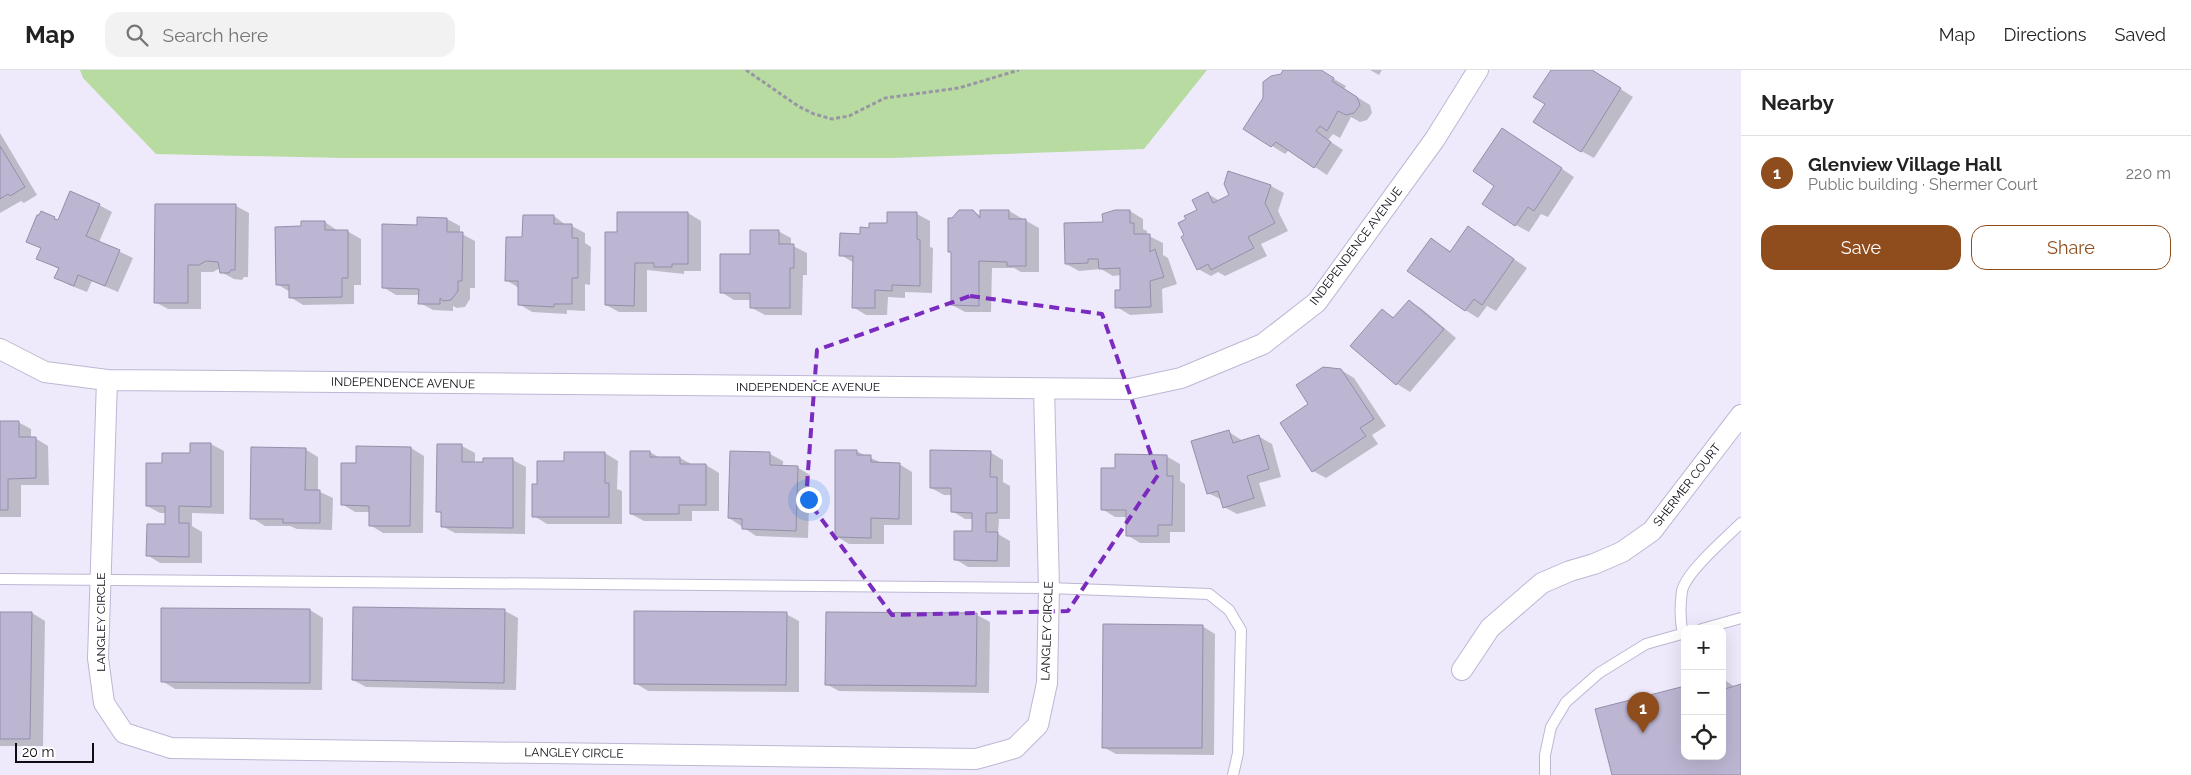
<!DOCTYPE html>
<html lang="en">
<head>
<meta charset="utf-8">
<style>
	body { margin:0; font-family:Raleway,sans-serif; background:#f2f2f2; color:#222 }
	.controls { position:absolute; right:15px; bottom:15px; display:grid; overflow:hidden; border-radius:10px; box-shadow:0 5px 20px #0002 }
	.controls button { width:45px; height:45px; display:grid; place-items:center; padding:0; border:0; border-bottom:1px solid #e0e0e0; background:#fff; color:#222; font:25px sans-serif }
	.scale { position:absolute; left:15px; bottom:12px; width:79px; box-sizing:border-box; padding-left:5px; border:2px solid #0e0c15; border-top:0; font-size:14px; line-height:18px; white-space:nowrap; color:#0e0c15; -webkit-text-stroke:4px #fff; paint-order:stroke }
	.you { position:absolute; left:808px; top:429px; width:18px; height:18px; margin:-12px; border:4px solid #fff; border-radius:50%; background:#1a73e8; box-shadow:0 0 0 8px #1a73e833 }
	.badge { display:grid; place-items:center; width:32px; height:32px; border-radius:50%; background:#8f4d1d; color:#fff; font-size:16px; font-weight:700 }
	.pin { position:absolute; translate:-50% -41px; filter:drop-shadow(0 1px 2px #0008) }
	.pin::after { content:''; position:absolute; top:26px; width:18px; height:15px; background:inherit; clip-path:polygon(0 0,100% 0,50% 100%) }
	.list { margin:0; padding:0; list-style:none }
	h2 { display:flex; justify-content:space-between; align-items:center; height:65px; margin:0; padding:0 20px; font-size:21px }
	h2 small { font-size:16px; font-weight:400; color:#767676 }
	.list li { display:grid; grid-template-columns:32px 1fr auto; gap:15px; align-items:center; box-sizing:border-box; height:75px; padding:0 20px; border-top:1px solid #e0e0e0 }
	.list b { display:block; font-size:19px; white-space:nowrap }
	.list p { margin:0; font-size:16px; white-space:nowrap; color:#767676 }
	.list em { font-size:16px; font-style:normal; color:#767676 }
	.actions { display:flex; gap:10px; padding:15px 20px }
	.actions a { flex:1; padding:11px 0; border:1px solid #8f4d1d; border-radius:15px; text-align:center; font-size:18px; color:#8f4d1d }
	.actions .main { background:#8f4d1d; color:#fff }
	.icon { flex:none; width:28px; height:28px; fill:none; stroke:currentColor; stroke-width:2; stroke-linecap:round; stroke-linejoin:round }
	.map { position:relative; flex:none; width:1741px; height:705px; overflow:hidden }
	header { display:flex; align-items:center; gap:30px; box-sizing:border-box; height:70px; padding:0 25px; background:#fff; border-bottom:1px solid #e0e0e0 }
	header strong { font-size:24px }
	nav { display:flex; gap:28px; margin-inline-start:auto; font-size:18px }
	.search { width:350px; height:45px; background:#f2f2f2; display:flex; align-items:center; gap:12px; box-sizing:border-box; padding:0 18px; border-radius:15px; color:#767676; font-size:19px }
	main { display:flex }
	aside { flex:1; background:#fff }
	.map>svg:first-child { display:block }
</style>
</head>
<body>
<header>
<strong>Map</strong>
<div class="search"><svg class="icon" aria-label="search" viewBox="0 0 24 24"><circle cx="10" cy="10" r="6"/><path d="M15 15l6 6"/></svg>Search here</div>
<nav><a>Map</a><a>Directions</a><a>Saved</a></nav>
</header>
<main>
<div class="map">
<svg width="1741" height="705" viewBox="0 0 1741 705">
	<rect width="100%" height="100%" fill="#eeeafc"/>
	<path fill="#b8dba1" d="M80,0H1207L1144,79L892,88H344L156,84L83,8Z"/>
	<path fill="#0003" d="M1284,0H1319L1346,16L1344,19L1370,35L1372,43L1367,50L1360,52L1351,47L1340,68L1333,64L1328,70L1343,80L1327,105L1289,80L1285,84L1272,76L1281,5Z
		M1370,0H1382L1379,5Z
		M1552,0H1591L1633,27L1594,88L1581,81L1546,34Z
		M0,63L37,125L24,133L21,131L0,143Z
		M1515,67L1574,107L1548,147L1541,144L1529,162L1516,155L1496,115Z
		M1271,116L1284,123L1278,141L1288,161L1261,174L1267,186L1225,206L1218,202L1211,206L1198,199L1186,166L1208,124L1220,131L1231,126Z
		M99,135L112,142L99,172L133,188L118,222L92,211L87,222L69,215L56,207L59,199L38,188L42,179L27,171L54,148L59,151Z
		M236,136L249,143L248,207H244L242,210L234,209L221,202L220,198L213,202H201V239H168L155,232Z
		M972,141L981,146V141H1009L1039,158V202H1021L1014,198H992L991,242H965L952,235V183L949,181Z
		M1115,141H1130L1143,149V159L1147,161V165L1163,173V185L1168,188L1177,214L1162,219L1163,243L1130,245L1117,237L1122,221L1121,205L1113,206L1101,199L1079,201L1066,194Z
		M619,143H688L701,151V201H684V204L647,200V242H619L606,235L618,163Z
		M917,144L930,151V177L933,178L932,223L905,222V228L888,227L887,245H866L853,237L854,193L841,185L861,165L870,159Z
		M554,146L567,156H572L585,163V173L591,177L590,215L585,214V241L567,240V244L532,242L519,234V218L506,210L523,169Z
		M418,149H447L460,156V163L475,171V218H470V229L465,237L457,238L453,236V241L433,240L420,233V225H396L383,217L418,156Z
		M325,152L338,161H347L361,169V215H354V234L303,235L290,227V222L277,214L302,158Z
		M1468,158L1527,198L1496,241L1487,236L1478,248L1465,240L1432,170L1452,182Z
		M778,161L791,168V175L807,183V205H803L802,245H765L752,238V230H734L721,222L751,185Z
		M1409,231L1422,239L1456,268L1410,322L1397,314L1352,276L1383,241L1395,248Z
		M1341,300L1354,308L1386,356L1372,365L1378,374L1326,408L1313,401L1310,335Z
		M0,352H18L31,359V368H35L48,376L49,415H21V447H0Z
		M1229,362L1243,371L1258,366L1272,374L1281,407L1259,413L1266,436L1237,444L1224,437L1222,430L1208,423Z
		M191,374H211L224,381V444L192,443V456L202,462V493H160L147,485L166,455V443H160L147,436L164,395L191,384Z
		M462,376L475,383V394H484V389L513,390L526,397L525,464L455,463L442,456V444L438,441Z
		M357,377L411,378L424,386L423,463H383L370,455V442H355L342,434L357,394Z
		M305,379L318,387V421L333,428L332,460L297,459L290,456H265L252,448Z
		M856,381L884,394H899L912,402V455H884V474H849L836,466Z
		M631,382H650L660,388H680L693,395H706L719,403V441H692V451H644L631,444Z
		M731,382L770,384L783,391V397H797L810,405L808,468L756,466L729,448Z
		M990,382L1003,390V412L1010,416V449H999L998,464L1010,471V497H968L955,489L973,463L974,449H965L952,441L953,425H944L931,418Z
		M605,383L618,391L617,419L622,421V454H547L534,446L538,415L565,393Z
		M1166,386L1180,394V411L1185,414V462H1170V473H1140L1127,465V447H1115L1102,439L1117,399Z
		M163,539L310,540L323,548L322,620L175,619L162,611Z
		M505,541L518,548L516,620L366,617L353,610Z
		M0,543H32L45,551L43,676H0Z
		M786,544L799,551V622L648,621L635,613Z
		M977,545L990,552L989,623L839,621L826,614Z
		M1202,556L1215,564L1214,685L1116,684L1103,677Z
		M1722,608L1735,617L1741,616V705H1613L1685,686H1722Z"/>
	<path fill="#bdb6d3" stroke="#958ea9" d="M1283,0H1321L1334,8L1332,11L1357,27L1360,35L1354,43L1346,45L1338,41L1327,61L1320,56L1316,61L1331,72L1314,98L1276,72L1271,77L1243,59L1263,28V12L1271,6L1281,4Z
		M1551,0H1592L1621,18L1581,82L1533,52L1545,34L1533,27Z
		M1502,58L1562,98L1534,141L1528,137L1515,156L1482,134L1494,116L1473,101Z
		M0,76L25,117L10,126L8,124L0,129Z
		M1228,101L1271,115L1265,133L1275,153L1248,167L1254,178L1211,200L1208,194L1197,200L1181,167L1184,165L1178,153L1186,149L1184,146L1197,140L1192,130L1208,122L1213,133L1229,125L1224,114Z
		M70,121L100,134L86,166L120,180L105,216L78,205L74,216L54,208L59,198L36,189L41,178L26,172L37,145H39L41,141L55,147L54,149L58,150Z
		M155,134H236L235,200H231L229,203H220L218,192L206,191L199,195H188V233H154Z
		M959,140H973L980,148V140H1009V149H1026V196H1007V192L979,191V236L951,235V182H948V148H952Z
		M1115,140H1130V153H1134V164H1150V182L1155,179L1164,207L1150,211L1151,237L1115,238V220H1120V198L1099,199L1098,189H1088V193L1065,194L1064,153L1103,152L1102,144Z
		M617,142H688V194H672V197H654V193H635L634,236L605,235V162H617Z
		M887,142H917V169L920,170V216L892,215V221L875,220V238H852L853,186H839L840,163L860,164V157L869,158V153H887Z
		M523,145H554V154H572V168H578V208H572V234H554V237L518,235V211H505L506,167H522Z
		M417,147L447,148V162H463L462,211H458V221L451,230L443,231L440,228V234H418L419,219L382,218V154L417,155Z
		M301,151H325V160H348V208H342V227L289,228V215H276L275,157L301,156Z
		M1468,156L1514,189L1482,235L1474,229L1465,241L1407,201L1431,168L1450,182Z
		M750,160H779V174H794V198H790V238H750V223H720V184H750Z
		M1409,230L1444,259L1396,315L1350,276L1382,239L1393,248Z
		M1323,297L1341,299L1374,349L1360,358L1366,366L1312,402L1280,353L1308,334L1296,315Z
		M0,351H19V367H36V408L8,409V440H0Z
		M1229,360L1233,373L1259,365L1269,399L1247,406L1254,428L1223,438L1218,421L1207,424L1191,371Z
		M190,373H211V437L179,436V453H189V487L146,486L147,454H165V436H146V393H162V383H190Z
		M437,374H462V392H483V388H513V458L441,457V442H436Z
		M356,376L411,377L410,456H369V436L341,435V393H356Z
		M251,377L306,378L305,420H320V453H283V449H250Z
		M835,380H857V385H871V392L900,393L899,449L871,448V468L835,467Z
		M930,380L991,381L990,407H997V443H986V462H998L997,491L954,490V461H972V443L951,442V418H930Z
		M630,381H650V387H680V394H706V435H679V444H630Z
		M730,381L770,382V395L798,396L796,461L742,459V449L728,448Z
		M564,382H605V413H609V447H532V414H537V391H564Z
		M1115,384L1167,385V406H1173L1172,455H1158V466H1126V440H1101V398H1115Z
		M353,537L505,539L504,613L352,610Z
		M161,538L310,539V613L161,612Z
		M634,541L787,542L786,615L634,614Z
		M0,542H32L30,669H0Z
		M826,542L977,543L976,616L825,615Z
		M1103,554L1203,555L1202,678H1102Z
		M1722,609L1725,619L1741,614V705H1612L1595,639L1685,616V686H1722Z"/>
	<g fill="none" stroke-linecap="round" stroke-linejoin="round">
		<defs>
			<path id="lane" d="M0,509L1049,518L1209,524L1229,540L1241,560L1238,683L1233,705
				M1702,559L1741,548
				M1683,564C1680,551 1680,535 1682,521C1686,502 1726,468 1741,453
				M1545,705V685L1551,657L1566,632L1599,603L1646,574L1685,563"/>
			<path id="street" d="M0,279L45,302L107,310L1130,319L1181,308L1263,274L1317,232L1435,69L1478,0
				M107,310L98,588L104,633L124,663L171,678L976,689L1015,678L1038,655L1047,613L1049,518L1044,319
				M1462,600L1490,558L1542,513L1570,501L1594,494L1622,482L1652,461L1741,345"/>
		</defs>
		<use href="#lane" stroke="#bdb7d3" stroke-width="12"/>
		<use href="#street" stroke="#bdb7d3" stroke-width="22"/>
		<path stroke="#9996a4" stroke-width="3" stroke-dasharray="4 2.5" stroke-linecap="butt" d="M746,0L798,36L814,44L832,49L849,46L885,28L959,18L1019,0"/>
		<use href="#lane" stroke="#fff" stroke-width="10"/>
		<use href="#street" stroke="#fff" stroke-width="20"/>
	</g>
	<path fill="none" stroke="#7b2cbf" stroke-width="4" stroke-dasharray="10 6" stroke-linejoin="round" d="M970,226L1102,244L1158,405L1068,541L892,545L806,428L817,280Z"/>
	<g text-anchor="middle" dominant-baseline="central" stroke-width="4" stroke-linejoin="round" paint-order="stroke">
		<g font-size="12" fill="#0e0c15" stroke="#fff">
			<text transform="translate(1356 176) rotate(-53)">INDEPENDENCE AVENUE</text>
			<text transform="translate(403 313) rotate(1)">INDEPENDENCE AVENUE</text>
			<text x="808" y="317">INDEPENDENCE AVENUE</text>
			<text transform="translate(1687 415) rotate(-52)">SHERMER COURT</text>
			<text transform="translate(101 552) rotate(-90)">LANGLEY CIRCLE</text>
			<text transform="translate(1047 561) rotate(-88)">LANGLEY CIRCLE</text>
			<text transform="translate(574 683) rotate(1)">LANGLEY CIRCLE</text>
		</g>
	</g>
</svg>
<div class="controls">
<button>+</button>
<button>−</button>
<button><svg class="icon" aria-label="locate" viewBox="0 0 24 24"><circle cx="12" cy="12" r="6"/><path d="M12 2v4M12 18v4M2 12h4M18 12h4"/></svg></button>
</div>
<div class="scale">20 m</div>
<div class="you"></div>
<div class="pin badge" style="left:1643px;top:663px">1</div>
</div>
<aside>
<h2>Nearby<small></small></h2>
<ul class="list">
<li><span class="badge">1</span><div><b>Glenview Village Hall</b><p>Public building · Shermer Court</p></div><em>220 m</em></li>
</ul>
<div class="actions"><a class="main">Save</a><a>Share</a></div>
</aside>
</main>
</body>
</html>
